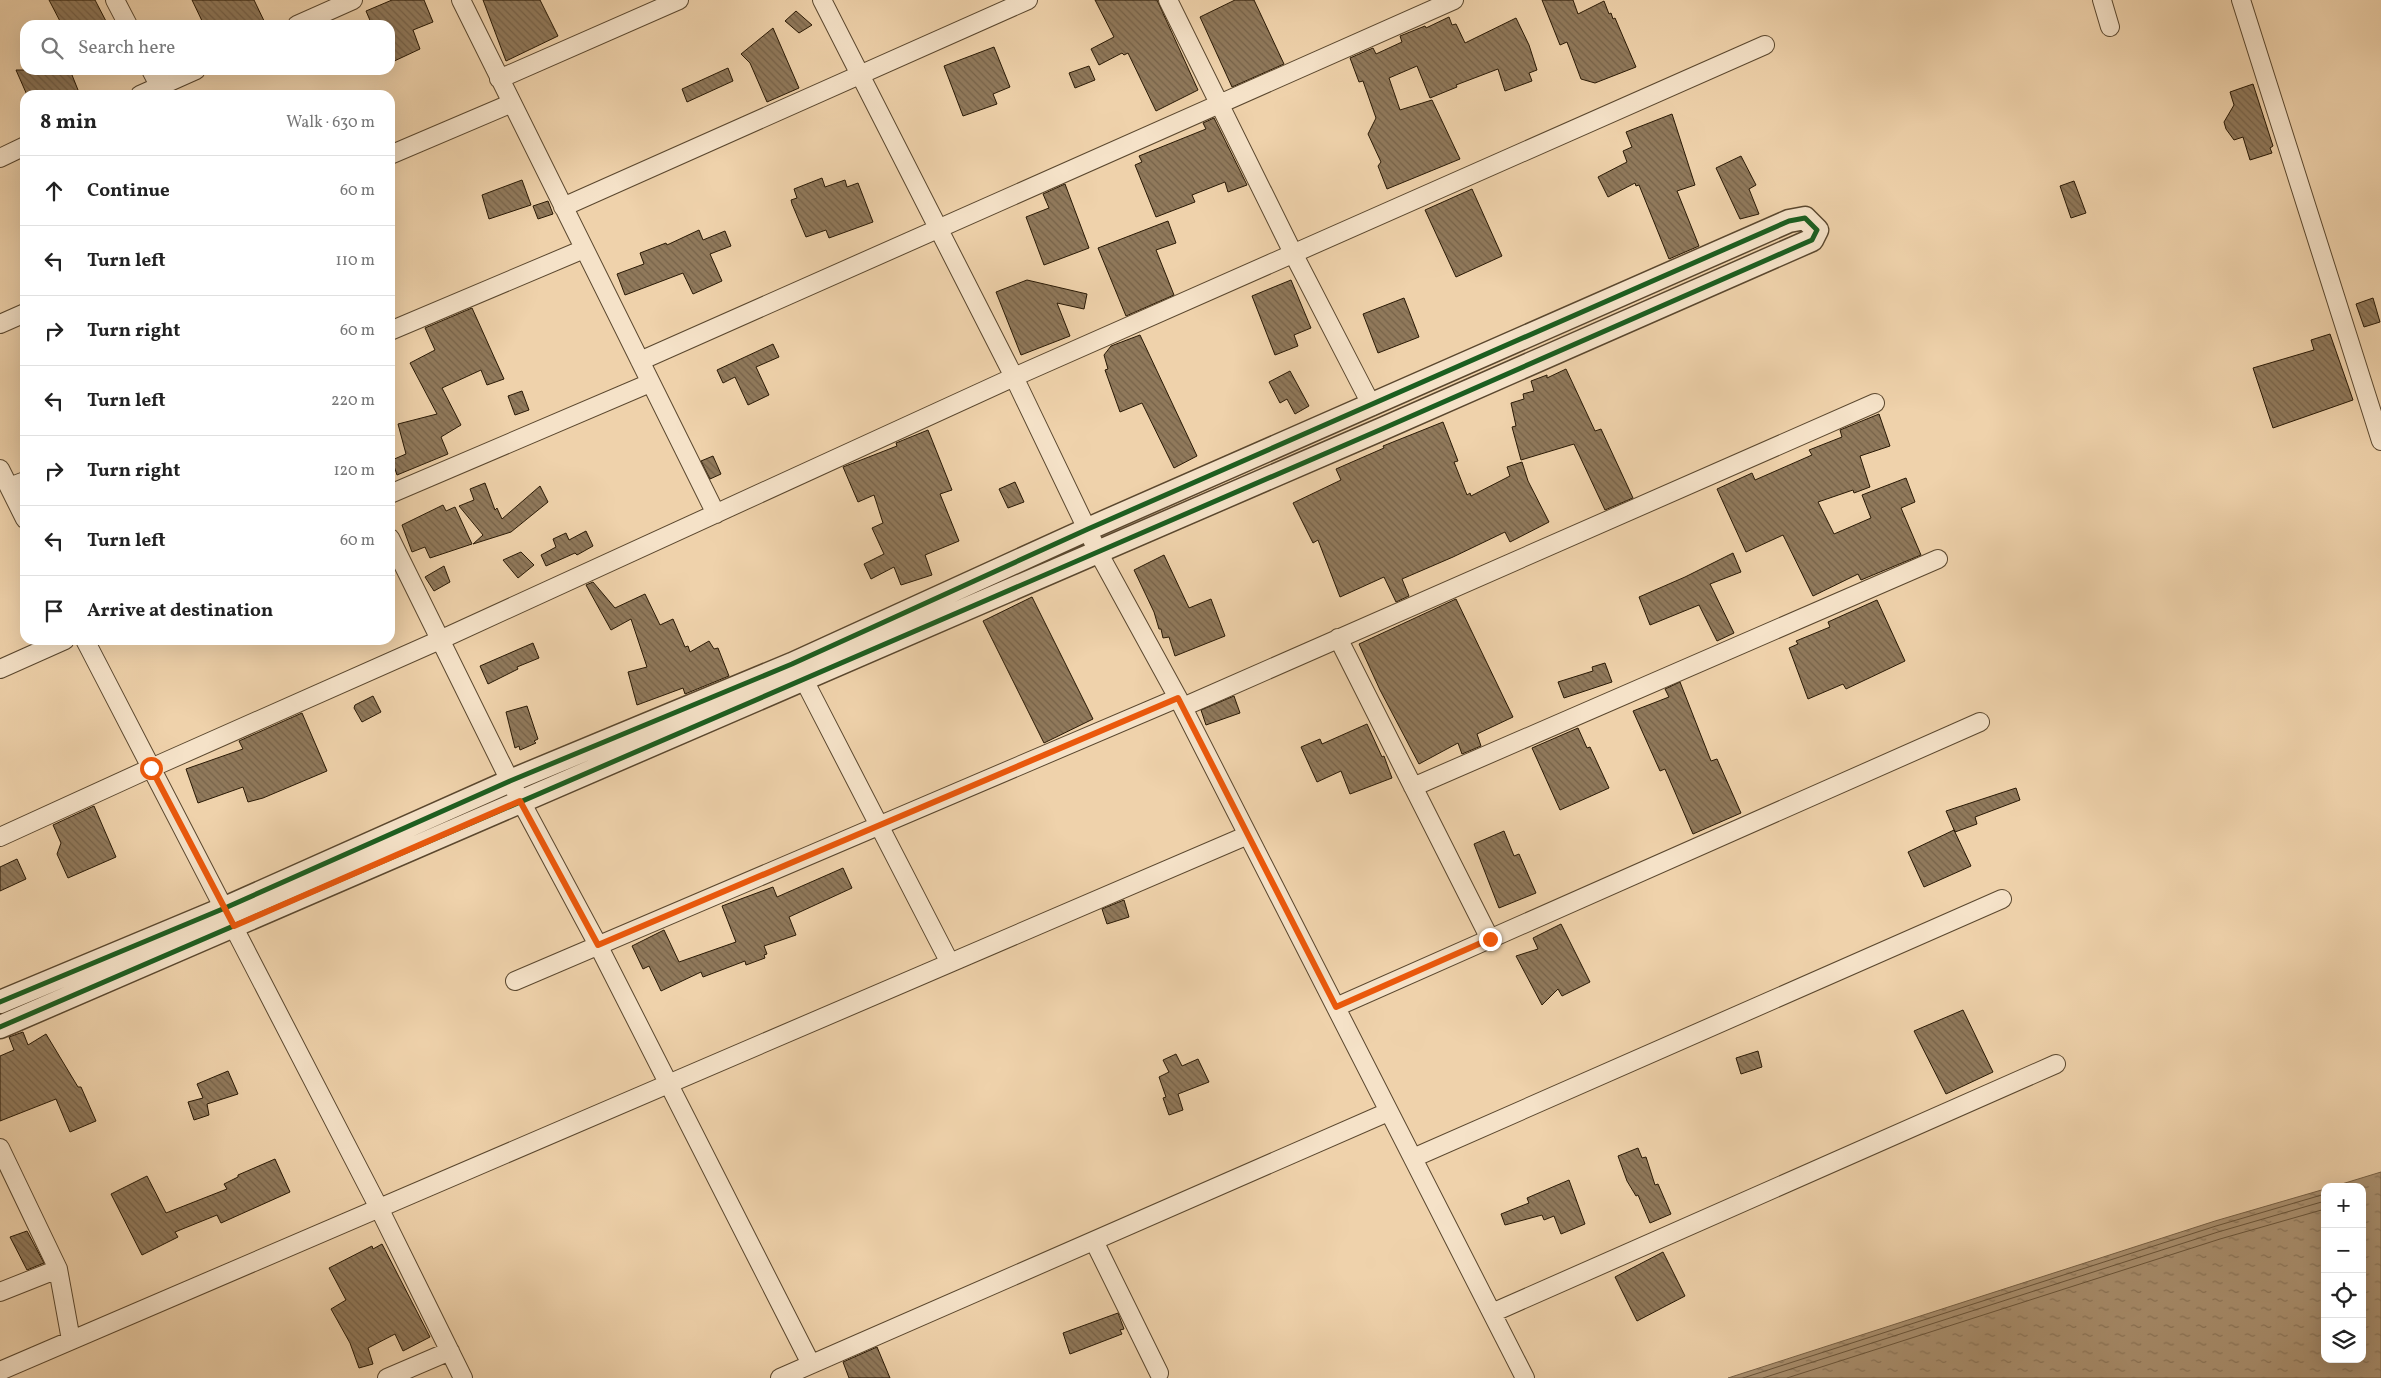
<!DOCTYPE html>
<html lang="en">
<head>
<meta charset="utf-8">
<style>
	body { margin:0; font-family:Vollkorn,serif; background:#f6f6f6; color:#222 }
	.controls { position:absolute; right:15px; bottom:15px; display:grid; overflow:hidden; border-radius:10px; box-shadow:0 5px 20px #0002 }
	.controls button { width:45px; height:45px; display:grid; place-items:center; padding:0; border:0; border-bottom:1px solid #e0e0e0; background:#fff; color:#222; font:25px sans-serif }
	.stop { position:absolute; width:15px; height:15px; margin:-11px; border:4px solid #ea580c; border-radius:50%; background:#fff }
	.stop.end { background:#ea580c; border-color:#fff; box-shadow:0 1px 5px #0008 }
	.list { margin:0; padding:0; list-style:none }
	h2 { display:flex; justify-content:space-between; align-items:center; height:65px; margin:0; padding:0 20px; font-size:21px }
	h2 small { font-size:16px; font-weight:400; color:#767676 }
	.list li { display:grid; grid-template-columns:32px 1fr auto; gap:15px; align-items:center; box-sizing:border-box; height:70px; padding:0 20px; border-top:1px solid #e0e0e0 }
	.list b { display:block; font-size:19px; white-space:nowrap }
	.list em { font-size:16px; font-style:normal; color:#767676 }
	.icon { flex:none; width:28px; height:28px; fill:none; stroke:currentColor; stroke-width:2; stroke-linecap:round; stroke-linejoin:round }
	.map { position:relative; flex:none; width:2381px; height:1378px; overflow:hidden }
	.search { position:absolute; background:#fff; box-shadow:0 5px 20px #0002; left:20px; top:20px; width:375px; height:55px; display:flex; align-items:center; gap:12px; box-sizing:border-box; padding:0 18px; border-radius:15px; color:#767676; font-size:19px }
	.panel { position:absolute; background:#fff; box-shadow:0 5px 20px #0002; left:20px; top:90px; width:375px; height:555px; border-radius:15px }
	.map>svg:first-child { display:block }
</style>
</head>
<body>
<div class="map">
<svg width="2381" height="1378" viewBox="0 0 2381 1378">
	<defs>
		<pattern id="water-ripples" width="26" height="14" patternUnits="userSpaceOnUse" patternTransform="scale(1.25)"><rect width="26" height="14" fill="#ac9373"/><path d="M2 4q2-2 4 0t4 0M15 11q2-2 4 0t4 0" fill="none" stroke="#8c775c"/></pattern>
		<pattern id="building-back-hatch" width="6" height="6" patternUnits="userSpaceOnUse" patternTransform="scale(1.25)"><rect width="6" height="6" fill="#90795b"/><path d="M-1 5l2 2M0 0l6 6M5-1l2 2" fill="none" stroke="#766249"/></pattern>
	</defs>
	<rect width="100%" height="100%" fill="#efd2ab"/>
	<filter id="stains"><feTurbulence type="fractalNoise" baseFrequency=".004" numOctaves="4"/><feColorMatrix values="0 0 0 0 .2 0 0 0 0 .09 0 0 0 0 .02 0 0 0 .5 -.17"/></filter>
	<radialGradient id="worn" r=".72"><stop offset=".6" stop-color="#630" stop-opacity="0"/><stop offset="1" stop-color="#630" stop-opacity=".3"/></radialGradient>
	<path fill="url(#water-ripples)" stroke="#786247" d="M2381,1172V1378H1728L2215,1221L2325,1189V1359H2362V1187H2332Z"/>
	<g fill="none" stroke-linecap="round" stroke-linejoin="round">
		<path stroke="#6a563c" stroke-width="1" d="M1743,1378L2216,1226L2325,1194
			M1763,1378L2218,1232L2325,1201
			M1787,1378L2220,1239L2325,1209"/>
	</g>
	<path fill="url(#building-back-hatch)" stroke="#291905" d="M49,0H95L108,25H62Z
		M192,0H254L266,25H204Z
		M392,0H424L433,22L413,30L420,49L390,63V25H372L366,11Z
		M483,0H540L558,36L506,61Z
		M1095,0H1157L1198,90L1156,111L1128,53L1124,55L1122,53L1099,65L1091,49L1114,37Z
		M1235,0H1254L1284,64L1232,87L1200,17Z
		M1542,0H1573L1578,14L1604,1L1609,14L1611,13L1613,19L1615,18L1636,67L1595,83L1581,79L1567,42L1560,45Z
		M796,11L812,25L799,33L785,21Z
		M1449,17L1452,25L1456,24L1465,43L1516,18L1529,45L1537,70L1529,73L1532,81L1505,91L1498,69L1456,85L1457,87L1430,98L1417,66L1389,78L1400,110L1432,100L1460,159L1387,189L1378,166L1381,162L1368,134L1376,118L1363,81L1359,82L1350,58L1373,48L1376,54L1402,42L1400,36L1425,26L1426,28Z
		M773,28L799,88L767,102L750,63L741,54Z
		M994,47L1010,87L993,94L997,104L963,116L944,66Z
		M1089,66L1095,80L1075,88L1069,73Z
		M728,68L733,81L687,102L682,89Z
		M16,70H70L80,95H27Z
		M2253,84L2273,146L2270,148L2272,153L2250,160L2243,137L2234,140L2226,129L2224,122L2234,105L2230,92Z
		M1672,114L1695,185L1677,191L1699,246L1669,259L1639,185L1636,186L1635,183L1608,197L1598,177L1627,162L1623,151L1632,147L1626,132Z
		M1214,118L1247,185L1228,192L1225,182L1192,195L1195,202L1156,217L1135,165L1142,162L1139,156L1206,129L1203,123Z
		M1741,156L1756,185L1749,189L1759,214L1740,219L1716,168Z
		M822,178L825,187L845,180L847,187L858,183L873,222L829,238L826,230L806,237L792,204L791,200L797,198L794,189Z
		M522,180L531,205L489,219L482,195Z
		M2074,181L2086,213L2071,218L2060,186Z
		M1065,184L1089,248L1044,265L1026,217L1049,208L1043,194Z
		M1472,189L1502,256L1456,277L1425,210Z
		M548,201L553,214L538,219L533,206Z
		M1168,221L1176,243L1156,250L1174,295L1126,316L1098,248Z
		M699,230L703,240L725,231L731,246L710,254L722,281L693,294L683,273L625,295L617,274L644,264L640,253L666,243L667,245Z
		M1027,280L1087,294L1084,309L1057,303L1070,336L1021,355L996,292Z
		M1291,280L1311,328L1294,335L1298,346L1275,355L1252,296Z
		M1404,298L1419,337L1378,353L1363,314Z
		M2373,298L2380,322L2364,327L2356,304Z
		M472,308L504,379L487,385L481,370L442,388L461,425L441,437L448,454L397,475L392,460L406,454L398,424L437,414L410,363L435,350L425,328Z
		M2330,334L2353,400L2273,428L2253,368L2314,350L2311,340Z
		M1140,335L1197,456L1174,468L1142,403L1120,412L1105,370L1108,369L1104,355L1111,346Z
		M773,344L779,357L756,367L769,395L748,405L735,377L723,383L717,370Z
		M1566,369L1595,431L1601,429L1633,498L1605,510L1574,444L1521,460L1512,427L1516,426L1511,403L1524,399L1523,394L1534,391L1531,381L1547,375V378Z
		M1290,371L1309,406L1295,414L1287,399L1280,403L1269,382Z
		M522,391L529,410L515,415L508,396Z
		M1879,414L1890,446L1860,456L1870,487L1854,493L1853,490L1818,502L1834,534L1871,518L1862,495L1906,478L1915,502L1901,508L1921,555L1861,580L1858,574L1813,596L1783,535L1746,552L1717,489L1752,473L1755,480L1812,455L1809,450L1842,437L1840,430Z
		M1443,422L1458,461L1454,462L1467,495L1470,493L1471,496L1510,476L1507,467L1522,462L1528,481L1549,522L1510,542L1505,532L1453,557L1402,579L1409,596L1396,602L1384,577L1340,597L1318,540L1313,543L1293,503L1341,480L1336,469L1384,448L1383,446Z
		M928,430L952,490L940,494L959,541L925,555L932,575L901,585L894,567L871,579L864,564L884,554L872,528L883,523L874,495L858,502L843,467L897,446L896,443Z
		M713,456L721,474L710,479L701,461Z
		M1015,482L1024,502L1008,508L999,489Z
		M485,483L495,510L497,508L502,519L540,486L548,502L511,532L473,544L483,535L459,506L474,500L470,489Z
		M443,505L446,511L455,507L472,544L430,558L425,547L412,552L402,525Z
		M586,531L593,546L577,555L575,553L546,566L541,555L556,547L553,539L566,533L569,540Z
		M521,552L534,565L518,578L503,560Z
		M1733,553L1741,572L1710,584L1734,633L1717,641L1699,605L1650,625L1639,597L1685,577Z
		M1164,555L1189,608L1211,599L1225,636L1175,656L1169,637L1163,638L1161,629H1159L1154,612L1134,570Z
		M444,566L450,582L434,591L425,577Z
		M593,582L615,608L645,594L660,625L673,619L685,647L688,646L690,652L709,641L714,649L718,648L729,676L685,694L683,688L637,705L628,672L647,667L631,619L611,630L586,585Z
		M1032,597L1093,719L1044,743L983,621Z
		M1456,599L1513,717L1477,734L1481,746L1462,754L1458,743L1419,764L1380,690L1359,644Z
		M1877,600L1905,661L1846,689L1843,684L1808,699L1789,648L1798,644L1796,641L1830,627L1828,622Z
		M533,643L539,658L517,667L518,669L488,684L480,666Z
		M1605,663L1612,682L1564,698L1558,682L1593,671L1592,667Z
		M1680,682L1711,761L1717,759L1741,813L1693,834L1665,769L1660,771L1633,711L1669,697L1665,689Z
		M373,696L381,712L362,722L354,708L355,705Z
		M1234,696L1240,713L1206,725L1201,710Z
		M527,706L538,739L534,741L536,743L520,750L519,746L515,748L506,712Z
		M302,713L327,771L263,798L248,802L243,787L198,803L186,769L243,749L239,741Z
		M1367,724L1382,757L1384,756L1392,778L1350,794L1341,771L1317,782L1301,747L1320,739L1322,744Z
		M1578,728L1587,748L1590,747L1609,788L1560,810L1532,748Z
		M2016,788L2020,800L1975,817L1977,824L1955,832L1946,811Z
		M94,806L116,857L68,878L57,854L61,843L53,825Z
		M1954,830L1971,866L1924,887L1908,852Z
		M1504,831L1514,856L1519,854L1536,893L1499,908L1474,844Z
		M17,859L26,879L0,891V867Z
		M843,868L852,888L789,917L796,935L764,946L767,954L764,955L765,958L746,965L745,961L703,977L701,972L661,991L649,966L643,969L632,946L664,930L679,962L736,942L722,906L773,887L777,897Z
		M1124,900L1129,917L1107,924L1102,909Z
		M1561,924L1590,982L1562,996L1558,989L1542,1005L1516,956L1538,949L1533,938Z
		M1963,1010L1993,1072L1946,1094L1914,1031Z
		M23,1032L28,1045L46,1034L78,1087H81L96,1121L70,1132L56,1099L0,1121V1056L14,1050L9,1037Z
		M1758,1051L1762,1067L1741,1074L1736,1058Z
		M1176,1054L1182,1066L1198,1059L1209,1082L1178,1094L1183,1110L1169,1115L1163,1098L1166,1097L1159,1077L1169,1072L1163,1060Z
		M228,1071L238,1094L207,1104L209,1115L194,1120L188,1102L203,1098L197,1084Z
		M1638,1148L1642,1158L1646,1157L1655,1185L1658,1184L1671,1214L1650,1223L1638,1195L1636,1196L1627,1181L1618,1156Z
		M275,1159L290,1192L221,1223L217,1215L175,1232L178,1237L142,1255L111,1194L147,1176L166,1213L227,1189L224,1184L238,1177V1175Z
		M1569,1180L1585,1224L1561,1234L1554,1216L1544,1220L1542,1215L1505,1225L1501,1214L1529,1203L1527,1198Z
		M27,1231L44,1263L27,1270L10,1237Z
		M382,1244L430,1337L403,1351L395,1334L368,1348L373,1364L359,1368L350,1343L331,1309L346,1300L329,1268L372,1246L373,1249Z
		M1663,1252L1685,1296L1637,1321L1615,1277Z
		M1118,1313L1124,1329L1120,1330L1122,1334L1070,1354L1063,1333Z
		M877,1347L890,1378H849L843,1362Z"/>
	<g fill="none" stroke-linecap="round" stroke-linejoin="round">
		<defs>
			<path id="minor" d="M115,0L128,25
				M461,0L716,514
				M822,0L1014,377L1098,552L1178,698L1525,1378
				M1168,0L1294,255L1372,406
				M2102,0L2110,27
				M2241,0L2381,441
				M297,25L353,0
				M151,70L164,95
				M499,79L679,0
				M140,95L196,70
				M390,155L512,103
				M0,158L25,146
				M563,207L1028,0
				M0,324L25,313
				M390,331L584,249
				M640,361L1454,0
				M0,469L25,519
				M9,487L25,481
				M390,494L650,383
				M390,538L510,781L598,945L811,1364
				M1338,638L1490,939
				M85,640L379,1208L463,1378
				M0,669L65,640
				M803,678L950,963
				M1183,707L1875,403
				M1413,787L1938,559
				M0,837L151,768L442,639L1014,377L1765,45
				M515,981L1178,698
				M1336,1007L1980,722
				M0,1148L58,1269L71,1340
				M1413,1158L2002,899
				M1094,1241L1159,1373
				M0,1292L58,1269
				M1492,1313L2056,1064
				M0,1371L1248,835
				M387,1378L450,1351
				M780,1378L1388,1112"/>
			<path id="tertiary" d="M0,1002L225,908L510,781L792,664L1088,529L1789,221L1805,218L1817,230L1812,240L1382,429L0,1027"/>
		</defs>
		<use href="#minor" stroke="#5a472e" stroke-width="20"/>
		<use href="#tertiary" stroke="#5a472e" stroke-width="25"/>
		<use href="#minor" stroke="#f5e2c8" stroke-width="18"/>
		<use href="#tertiary" stroke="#f5e2c8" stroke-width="22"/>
		<defs>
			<path id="cycleway" d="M0,1002L225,908L510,781L792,664L1088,529L1789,221L1805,218L1817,230L1812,240L1382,429L0,1027"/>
		</defs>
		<use href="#cycleway" stroke="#f5e2c8" stroke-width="8"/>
		<use href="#cycleway" stroke="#1b5e20" stroke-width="5"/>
	</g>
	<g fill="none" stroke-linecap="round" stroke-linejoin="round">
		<path stroke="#ea580c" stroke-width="6" d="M151,768L234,926L520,801L598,945L1178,698L1336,1007L1490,939"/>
	</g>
	<rect width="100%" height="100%" filter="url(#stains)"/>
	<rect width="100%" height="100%" fill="url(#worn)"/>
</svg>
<div class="controls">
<button>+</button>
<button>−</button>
<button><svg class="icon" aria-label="locate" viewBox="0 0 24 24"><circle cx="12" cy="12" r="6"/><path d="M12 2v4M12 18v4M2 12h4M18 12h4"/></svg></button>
<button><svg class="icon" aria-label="layers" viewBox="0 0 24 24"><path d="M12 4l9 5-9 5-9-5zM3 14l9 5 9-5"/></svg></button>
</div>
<div class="stop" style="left:151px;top:768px"></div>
<div class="stop end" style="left:1490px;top:939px"></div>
<div class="search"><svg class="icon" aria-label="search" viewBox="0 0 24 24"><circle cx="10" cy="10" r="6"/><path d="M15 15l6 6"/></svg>Search here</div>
<section class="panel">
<h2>8 min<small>Walk · 630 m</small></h2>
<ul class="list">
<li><svg class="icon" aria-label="ahead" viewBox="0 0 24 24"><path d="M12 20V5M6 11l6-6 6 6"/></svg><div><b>Continue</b></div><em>60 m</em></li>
<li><svg class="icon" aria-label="left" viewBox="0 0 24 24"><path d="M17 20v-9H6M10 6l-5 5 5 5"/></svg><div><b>Turn left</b></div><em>110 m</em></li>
<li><svg class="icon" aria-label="right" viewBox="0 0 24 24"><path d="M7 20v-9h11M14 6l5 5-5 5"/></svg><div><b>Turn right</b></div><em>60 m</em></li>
<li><svg class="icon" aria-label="left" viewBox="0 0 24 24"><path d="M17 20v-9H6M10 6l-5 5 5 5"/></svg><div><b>Turn left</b></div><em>220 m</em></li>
<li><svg class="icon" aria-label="right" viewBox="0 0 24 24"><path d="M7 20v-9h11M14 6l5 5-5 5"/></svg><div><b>Turn right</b></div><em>120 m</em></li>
<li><svg class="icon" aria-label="left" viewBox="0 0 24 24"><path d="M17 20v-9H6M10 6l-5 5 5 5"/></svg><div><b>Turn left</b></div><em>60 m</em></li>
<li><svg class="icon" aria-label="arrive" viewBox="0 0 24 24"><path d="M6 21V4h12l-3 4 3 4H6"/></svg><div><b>Arrive at destination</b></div></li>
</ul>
</section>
</div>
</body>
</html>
